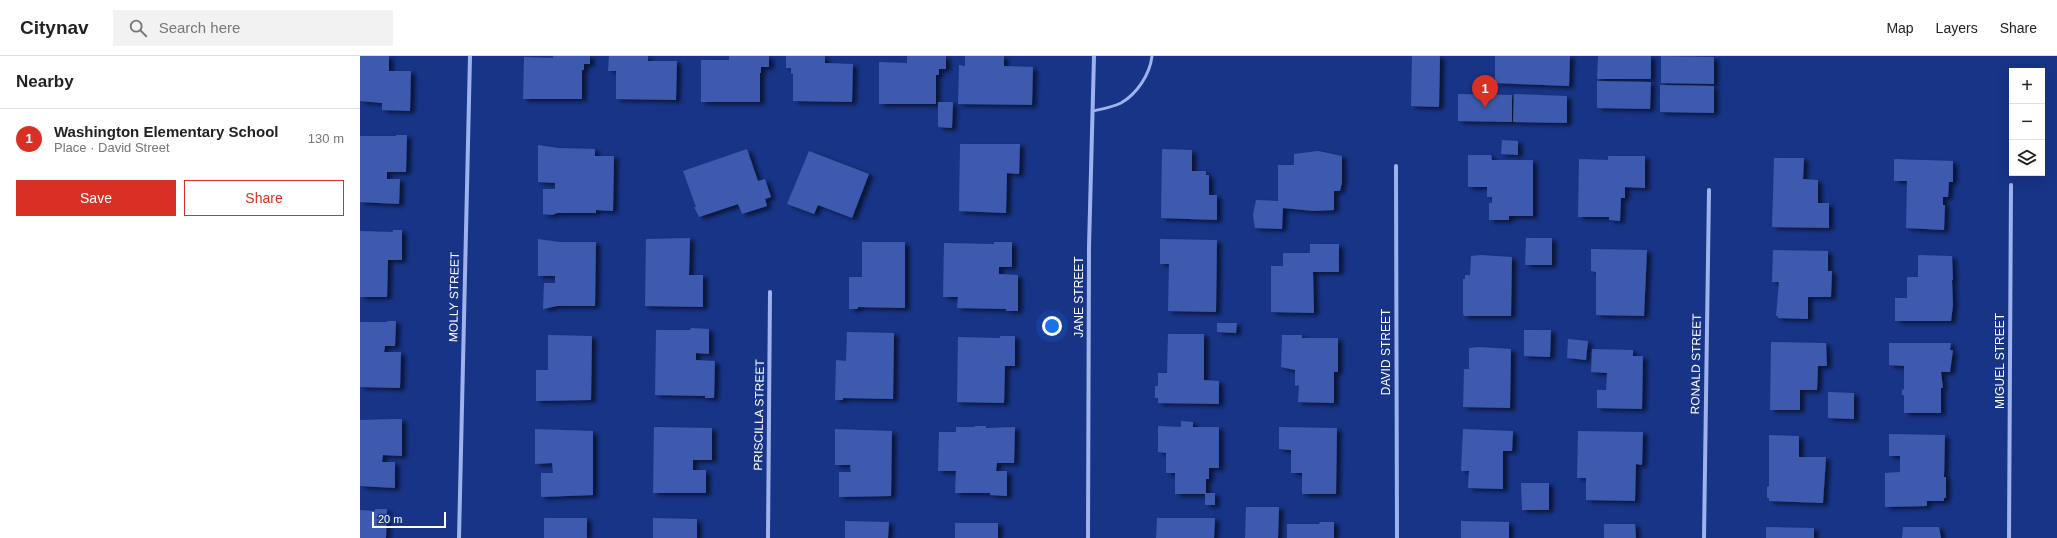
<!DOCTYPE html>
<html lang="en">
<head>
<meta charset="utf-8">
<style>
	body { margin:0; font-family:Helvetica,sans-serif; background:#f2f2f2; color:#222 }
	.controls { position:absolute; right:12px; top:12px; display:grid; overflow:hidden; border-radius:0px; box-shadow:0 4px 16px #0002 }
	.controls button { width:36px; height:36px; display:grid; place-items:center; padding:0; border:0; border-bottom:1px solid #e0e0e0; background:#fff; color:#222; font:20px sans-serif }
	.scale { position:absolute; left:12px; bottom:10px; width:74px; box-sizing:border-box; padding-left:4px; border:2px solid #fff; border-top:0; font-size:11px; line-height:14px; white-space:nowrap; color:#fff; -webkit-text-stroke:3px #183487; paint-order:stroke }
	.you { position:absolute; left:692px; top:270px; width:14px; height:14px; margin:-10px; border:3px solid #fff; border-radius:50%; background:#1a73e8; box-shadow:0 0 0 6px #1a73e833 }
	.badge { display:grid; place-items:center; width:26px; height:26px; border-radius:50%; background:#d93025; color:#fff; font-size:13px; font-weight:700 }
	.pin { position:absolute; translate:-50% -33px; filter:drop-shadow(0 1px 2px #0008) }
	.pin::after { content:''; position:absolute; top:21px; width:14px; height:12px; background:inherit; clip-path:polygon(0 0,100% 0,50% 100%) }
	.list { margin:0; padding:0; list-style:none }
	h2 { display:flex; justify-content:space-between; align-items:center; height:52px; margin:0; padding:0 16px; font-size:17px }
	h2 small { font-size:13px; font-weight:400; color:#767676 }
	.list li { display:grid; grid-template-columns:26px 1fr auto; gap:12px; align-items:center; box-sizing:border-box; height:60px; padding:0 16px; border-top:1px solid #e0e0e0 }
	.list b { display:block; font-size:15px; white-space:nowrap }
	.list p { margin:0; font-size:13px; white-space:nowrap; color:#767676 }
	.list em { font-size:13px; font-style:normal; color:#767676 }
	.actions { display:flex; gap:8px; padding:12px 16px }
	.actions a { flex:1; padding:9px 0; border:1px solid #d93025; border-radius:0px; text-align:center; font-size:14px; color:#d93025 }
	.actions .main { background:#d93025; color:#fff }
	.icon { flex:none; width:22px; height:22px; fill:none; stroke:currentColor; stroke-width:2; stroke-linecap:round; stroke-linejoin:round }
	.map { position:relative; flex:none; width:1697px; height:482px; overflow:hidden }
	header { display:flex; align-items:center; gap:24px; box-sizing:border-box; height:56px; padding:0 20px; background:#fff; border-bottom:1px solid #e0e0e0 }
	header strong { font-size:19px }
	nav { display:flex; gap:22px; margin-inline-start:auto; font-size:14px }
	.search { width:280px; height:36px; background:#f2f2f2; display:flex; align-items:center; gap:10px; box-sizing:border-box; padding:0 14px; border-radius:0px; color:#767676; font-size:15px }
	main { display:flex }
	aside { flex:1; background:#fff }
	.map>svg:first-child { display:block }
</style>
</head>
<body>
<header>
<strong>Citynav</strong>
<div class="search"><svg class="icon" aria-label="search" viewBox="0 0 24 24"><circle cx="10" cy="10" r="6"/><path d="M15 15l6 6"/></svg>Search here</div>
<nav><a>Map</a><a>Layers</a><a>Share</a></nav>
</header>
<main>
<aside>
<h2>Nearby<small></small></h2>
<ul class="list">
<li><span class="badge">1</span><div><b>Washington Elementary School</b><p>Place · David Street</p></div><em>130 m</em></li>
</ul>
<div class="actions"><a class="main">Save</a><a>Share</a></div>
</aside>
<div class="map">
<svg width="1697" height="482" viewBox="0 0 1697 482">
	<defs>
		<filter id="shadow"><feDropShadow dx="4.5" dy="2.5" stdDeviation="2" flood-color="#0009"/></filter>
	</defs>
	<rect width="100%" height="100%" fill="#183487"/>
	<path fill="#3c5aae" filter="url(#shadow)" d="M0,0H29V15H51L50,55L22,54V47L0,45Z
		M193,0H230V8H224V14H222V43H163L164,1L193,2Z
		M249,0H288V5H317L316,44L256,43V15H248Z
		M369,0H409V11H401V17H400V46H341V4H369Z
		M426,0H465V7L493,8L492,46L433,45V18H431V12H426Z
		M547,0H586V13H579V19H576V48H519V6L547,7Z
		M605,0H644V10L673,11L672,49L598,48L599,9L605,10Z
		M1052,0H1080L1079,51L1051,50Z
		M1135,0H1210L1209,30L1135,27Z
		M1238,0H1291V23H1237Z
		M1301,0L1354,1V28L1301,27Z
		M1237,25L1291,26L1290,53L1237,52Z
		M1300,29L1354,30V57L1300,56Z
		M1098,38L1152,39V66L1098,65Z
		M1154,38L1207,40V67L1153,66Z
		M578,46H593L592,72L578,71Z
		M36,79H47L46,116H27V123H40L39,148L0,146V80H36Z
		M1142,84L1158,85V99L1141,98Z
		M600,88H660L659,118L647,117L646,157L599,155Z
		M178,89L199,92L235,93V100H254L253,155L236,154V157H197L192,159L183,158V133H195V127L178,126Z
		M387,93L398,125L405,123L411,141L405,143L407,150L382,158L378,148L339,161L334,151H336L323,115Z
		M802,93L832,94V115H846V119H849V139H857V164L801,162Z
		M449,95L509,118L492,162L458,149L454,158L427,148Z
		M958,95L982,100V126L980,135H974V154L954,155L923,152L922,173L895,172L893,159L896,144L918,145V109H934V98Z
		M1108,99H1131L1132,104H1173V160H1149V164H1129V147H1132V141H1127V131H1108Z
		M1248,100H1285V132L1265,131V142H1261L1260,165L1249,164V161H1218L1219,103L1248,104Z
		M1414,102H1444L1443,123L1458,124V147H1469V172L1412,171Z
		M1534,103L1593,105V126H1589L1588,141H1583V149H1585L1584,174L1546,172L1547,125H1534Z
		M33,174H42V204H28L27,241H0V175L33,176Z
		M330,182L329,219H343V251L285,250L286,183Z
		M1166,182H1192V209H1165Z
		M178,183L200,186H236L235,250H197L183,253L184,227H195V220H178Z
		M800,183L857,184L856,256L808,255L809,208H800Z
		M502,186H545V252L498,251V253H489V221H502Z
		M634,186H652V211H639V218L658,219V255H646V253L597,252L598,241H583L584,187L634,188Z
		M950,188H979V216H953L954,257L911,256V210H923V197H950Z
		M1231,193L1287,194L1284,260L1236,259V216L1231,215Z
		M1413,194L1468,195V215H1472L1471,241H1448V263L1418,262V260H1416L1419,226H1412Z
		M1121,199L1152,201L1151,260H1104L1103,257V223H1105V219H1110L1111,200Z
		M1558,199L1592,200L1593,224H1592L1593,249L1591,265H1535V242H1547V221H1558Z
		M27,265H36L35,290H25L24,296H41L40,332L0,331V266H27Z
		M857,267H877L876,277L857,276Z
		M331,272L349,273V298L336,297V304L355,305L354,342H345V340L295,339L296,274H330Z
		M1164,274H1191L1190,301L1164,300Z
		M487,276L534,277L533,343L483,342V344H475L476,304L486,305Z
		M808,278H844V324L859,325V348L798,347V342H795V330H798V317H807Z
		M188,279L232,280L231,344L176,345V314H188Z
		M922,279H942V282H978V316H974V347L938,346L939,329L935,330V314L921,311Z
		M640,280H655V310H645L644,347L597,346L598,281L640,282Z
		M1208,283L1228,285L1226,304L1207,302Z
		M1411,286L1466,287L1467,310H1458L1457,334H1440V354H1410Z
		M1529,287H1591L1590,294H1593L1590,316H1581L1583,332H1581V357H1544V339H1542V333L1544,334V310L1529,309Z
		M1120,291L1151,293L1150,352L1103,351L1104,313H1109V292Z
		M1232,293L1273,294V300H1283L1282,353L1237,352V334H1246L1247,317L1231,316Z
		M1468,336L1494,337V363L1468,362Z
		M32,363H42V400L23,399L22,406H35V432L0,430V364Z
		M821,365L833,366V371H859V412H849V423H846V437H855V449H845V438H815V417H806V397L798,396V370L821,371Z
		M614,370H626V372L655,371L654,407H637L636,415H647V440L630,439V437H595L596,415H578L579,376H596V371H615Z
		M294,371L352,372V404H333V414H346V437H293Z
		M919,371L977,372L976,438H942V417H931V394L919,393Z
		M175,373L233,375V439L181,441V417H193L192,407L175,408Z
		M475,373L532,375L531,440L479,441V416H491L490,409H475Z
		M1103,373L1153,375L1152,395H1143V433L1108,432L1109,415H1101Z
		M1218,375L1283,376L1282,409L1276,408L1275,445L1226,444V422H1217Z
		M1529,378L1585,379L1584,421H1586V442H1584V445H1567V450L1525,451V417L1540,416V400H1529Z
		M1409,379L1439,380V401H1466L1463,447L1409,445V442H1407V431L1409,430Z
		M1161,427H1189V454H1162Z
		M886,451H919L918,482H885Z
		M15,453H27L26,482H0V454L15,455Z
		M184,462H227V482H184Z
		M293,462L337,463V482H293Z
		M797,462H855L854,482H796Z
		M485,465L529,466L528,482H485Z
		M1101,465L1149,466V482H1101Z
		M960,466H974V482H927V468H959Z
		M595,467H638V482H595Z
		M1244,468H1275L1276,482H1244Z
		M1406,471L1454,472V482H1406Z
		M1543,471H1579L1581,482H1542Z"/>
	<g fill="none" stroke-linecap="round" stroke-linejoin="round">
		<path stroke="#9eb3ed" stroke-width="3" d="M733,55C742,53 753,51 761,47C777,38 790,18 792,0"/>
		<path stroke="#9eb3ed" stroke-width="4" d="M1036,110L1037,482
			M99,482L110,0
			M408,482L410,236
			M728,482L729,191L734,0
			M1344,482L1349,134
			M1649,482L1651,129"/>
	</g>
	<g text-anchor="middle" dominant-baseline="central" stroke-width="4" stroke-linejoin="round" paint-order="stroke">
		<g font-size="12" fill="#fff" stroke="#183487">
			<text transform="translate(94 241) rotate(-89)">MOLLY STREET</text>
			<text transform="translate(719 241) rotate(-90)">JANE STREET</text>
			<text transform="translate(1026 296) rotate(-90)">DAVID STREET</text>
			<text transform="translate(1640 305) rotate(-90)">MIGUEL STREET</text>
			<text transform="translate(1336 308) rotate(-89)">RONALD STREET</text>
			<text transform="translate(399 359) rotate(-89)">PRISCILLA STREET</text>
		</g>
	</g>
</svg>
<div class="controls">
<button>+</button>
<button>−</button>
<button><svg class="icon" aria-label="layers" viewBox="0 0 24 24"><path d="M12 4l9 5-9 5-9-5zM3 14l9 5 9-5"/></svg></button>
</div>
<div class="scale">20 m</div>
<div class="you"></div>
<div class="pin badge" style="left:1125px;top:52px">1</div>
</div>
</main>
</body>
</html>
